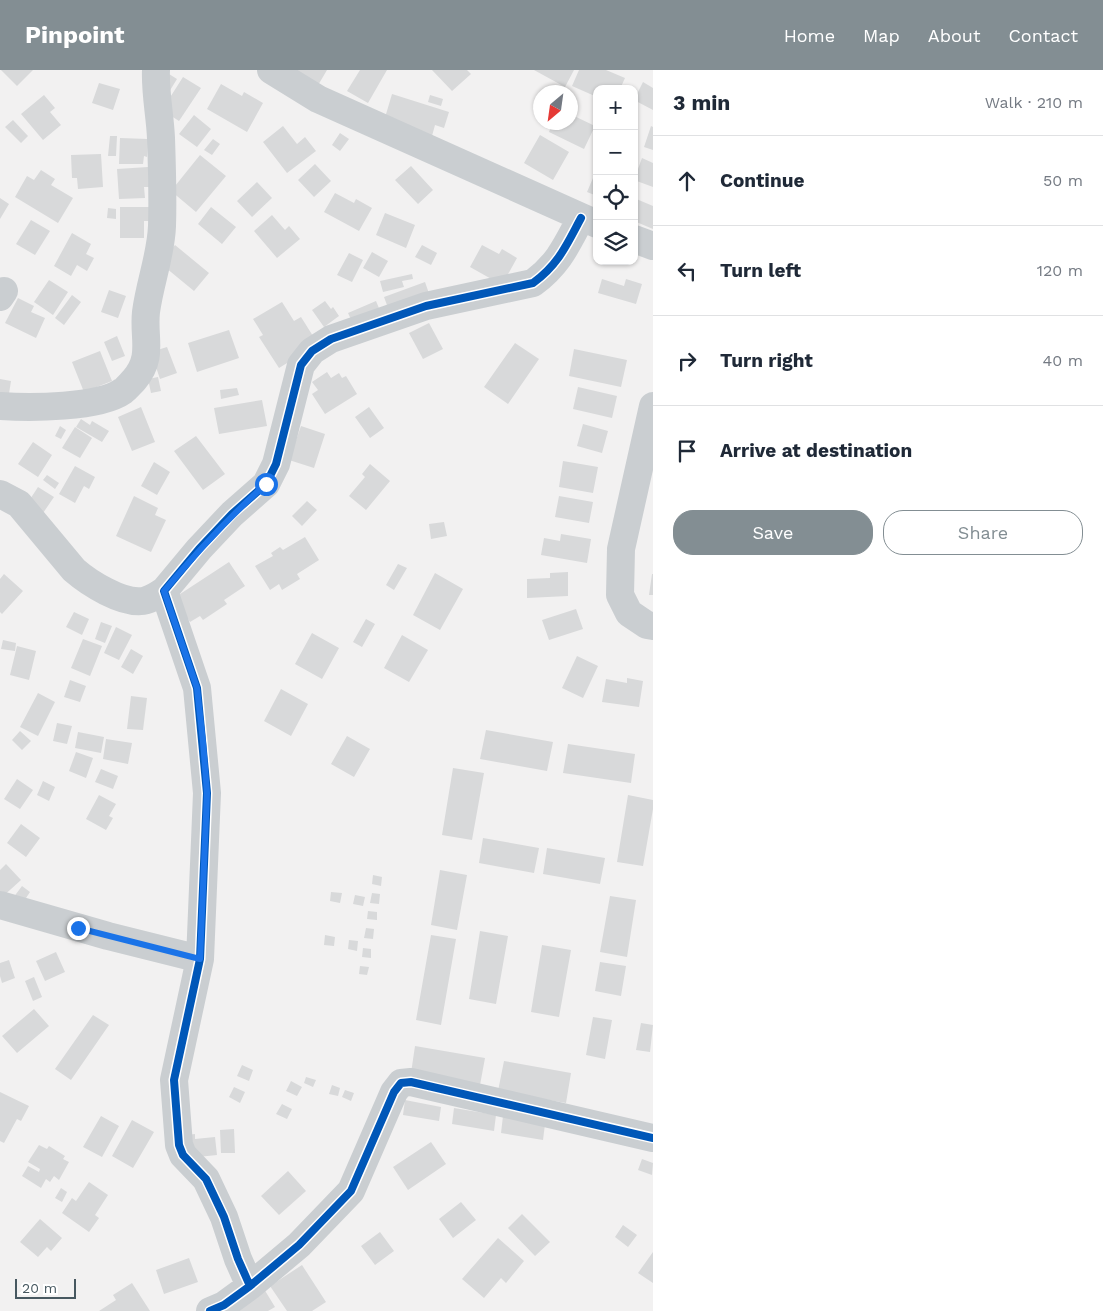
<!DOCTYPE html>
<html lang="en">
<head>
<meta charset="utf-8">
<style>
	body { margin:0; font-family:"Work Sans",sans-serif; background:#f2f2f3; color:#1f2937 }
	.controls { position:absolute; right:15px; top:15px; display:grid; overflow:hidden; border-radius:10px; box-shadow:0 1px 4px #0004 }
	.controls button { width:45px; height:45px; display:grid; place-items:center; padding:0; border:0; border-bottom:1px solid #e0e1e3; background:#fff; color:#1f2937; font:25px sans-serif }
	.compass { position:absolute; left:533px; top:15px; width:45px; height:45px; border-radius:50%; background:#fff; box-shadow:0 1px 4px #0004; rotate:209deg }
	.scale { position:absolute; left:15px; bottom:12px; width:61px; box-sizing:border-box; padding-left:5px; border:2px solid #475860; border-top:0; font-size:14px; line-height:18px; white-space:nowrap; color:#475860; -webkit-text-stroke:4px #fff; paint-order:stroke }
	.stop { position:absolute; width:15px; height:15px; margin:-11px; border:4px solid #1a73e8; border-radius:50%; background:#fff }
	.stop.end { background:#1a73e8; border-color:#fff; box-shadow:0 1px 5px #0008 }
	.list { margin:0; padding:0; list-style:none }
	h2 { display:flex; justify-content:space-between; align-items:center; height:65px; margin:0; padding:0 20px; font-size:21px }
	h2 small { font-size:16px; font-weight:400; color:#747a83 }
	.list li { display:grid; grid-template-columns:32px 1fr auto; gap:15px; align-items:center; box-sizing:border-box; height:90px; padding:0 20px; border-top:1px solid #e0e1e3 }
	.list b { display:block; font-size:19px; white-space:nowrap }
	.list em { font-size:16px; font-style:normal; color:#747a83 }
	.actions { display:flex; gap:10px; padding:15px 20px }
	.actions a { flex:1; padding:11px 0; border:1px solid #838e93; border-radius:20px; text-align:center; font-size:18px; color:#838e93 }
	.actions .main { background:#838e93; color:#fff }
	.icon { flex:none; width:28px; height:28px; fill:none; stroke:currentColor; stroke-width:2; stroke-linecap:round; stroke-linejoin:round }
	.map { position:relative; flex:none; width:653px; height:1241px; overflow:hidden }
	header { display:flex; align-items:center; gap:30px; box-sizing:border-box; height:70px; padding:0 25px; background:#838e93; color:#fff }
	header strong { font-size:24px }
	nav { display:flex; gap:28px; margin-inline-start:auto; font-size:18px }
	main { display:flex }
	aside { flex:1; background:#fff }
	.map>svg:first-child { display:block }
</style>
</head>
<body>
<header>
<strong>Pinpoint</strong>
<nav><a>Home</a><a>Map</a><a>About</a><a>Contact</a></nav>
</header>
<main>
<div class="map">
<svg width="653" height="1241" viewBox="0 0 653 1241">
	<rect width="100%" height="100%" fill="#f2f1f1"/>
	<path fill="#d8d9da" d="M1,0H33L17,16Z
		M288,0H327L317,17Z
		M360,0H387L368,33L347,21Z
		M432,0H467L471,4L452,21Z
		M534,0H574L565,17Z
		M579,0H606L625,8L620,19H597V27L572,16Z
		M169,4L177,9L169,22Z
		M183,7L201,18L179,51L162,40Z
		M643,12L653,18V40L634,30Z
		M99,13L120,19L113,40L92,33Z
		M221,14L242,26L244,22L263,33L247,62L207,39Z
		M392,24L449,42L444,58L435,55L432,66L384,51Z
		M44,25L55,38L50,42L61,55L43,70L21,44Z
		M430,25L443,29L441,36L428,32Z
		M570,44L595,56L584,79L549,62L553,52H570Z
		M194,45L211,59L197,77L179,64Z
		M13,50L28,66L21,73L5,57Z
		M283,56L297,74L305,67L316,81L287,103L263,72Z
		M651,56L653,57V80L644,77Z
		M340,63L349,69L340,81L332,75Z
		M540,65L569,82L553,110L524,93Z
		M110,66H117L116,86H108Z
		M120,68L148,69L147,87L144,86L143,94H119Z
		M213,69L220,74L212,85L204,80Z
		M101,84L103,117L78,119L77,108H72L71,85Z
		M200,85L226,106L196,142L171,121Z
		M642,88L653,93V117L634,110Z
		M315,94L331,111L314,127L298,110Z
		M411,96L433,120L418,134L395,110Z
		M148,97L149,117H144L145,128L119,129L117,99Z
		M41,100L55,109L51,115L73,128L58,153L15,127L27,106L34,110Z
		M593,108L597,109V126L587,122Z
		M257,112L272,128L252,147L237,131Z
		M335,123L354,133L356,129L372,138L359,161L324,142Z
		M0,128L9,134L0,149Z
		M634,128L653,136V159L634,151Z
		M120,137H150V151H144V168H120Z
		M211,137L236,157L222,174L198,154Z
		M108,138L116,139V149L107,148Z
		M385,143L415,155L406,178L376,165Z
		M272,145L285,160L289,156L300,169L277,188L254,161Z
		M31,150L50,161L35,185L16,174Z
		M72,163L91,174L86,184L94,188L87,201L77,195L71,206L54,196Z
		M175,175L209,203L194,221L160,193Z
		M422,175L437,183L431,195L415,187Z
		M482,175L499,184L502,179L517,188L502,215L470,197Z
		M372,182L388,191L379,207L363,198Z
		M349,183L363,190L352,212L337,205Z
		M412,204L413,209L402,211L404,217L383,222L380,211Z
		M602,209L624,216L626,209L642,214L636,234L598,223Z
		M49,210L68,222L53,245L34,232Z
		M425,212L432,232L391,246L384,227Z
		M109,220L126,226L118,248L101,242Z
		M72,225L81,232L64,255L55,248Z
		M18,228L34,236L31,242L45,248L36,268L5,253Z
		M325,231L331,239L333,237L339,246L324,257L312,240Z
		M376,231L383,248L356,260L348,243Z
		M282,232L294,251L301,247L318,274L279,298L259,267L263,265L253,249Z
		M429,253L443,279L423,289L409,263Z
		M229,260L239,288L197,302L188,273Z
		M117,266L125,286L112,291L104,272Z
		M515,273L539,289L508,334L484,317Z
		M167,277L177,303L160,309L151,282Z
		M574,279L627,290L621,317L569,306Z
		M100,281L112,311L84,322L72,292Z
		M327,302L331,308L339,303L342,308L346,306L357,324L325,344L312,324L318,320L312,312Z
		M158,307L161,321L151,323L148,309Z
		M0,309L11,311L8,330L0,329Z
		M578,317L617,326L612,348L573,339Z
		M237,318L239,325L221,329L220,320Z
		M262,330L267,356L219,364L214,338Z
		M141,337L155,372L132,381L118,347Z
		M369,337L384,358L370,368L355,347Z
		M81,349L90,355L92,351L109,361L102,372L76,357Z
		M583,354L608,361L602,383L577,376Z
		M60,356L66,360L61,369L55,366Z
		M301,356L325,364L314,398L289,390Z
		M75,357L92,368L80,388L62,378Z
		M196,366L225,404L203,420L174,381Z
		M33,372L52,385L38,407L18,394Z
		M563,391L598,397L593,423L559,417Z
		M154,392L170,402L157,425L141,416Z
		M370,394L390,411L366,440L349,426L365,407L362,404Z
		M75,396L95,407L89,419L84,416L75,433L59,424Z
		M47,405L59,413L55,419L43,410Z
		M38,417L54,427L41,446L25,437Z
		M134,426L158,438L155,445L166,450L151,482L116,466Z
		M559,426L593,432L589,453L555,447Z
		M307,431L317,440L302,456L292,446Z
		M444,452L447,466L431,469L429,454Z
		M561,464L591,469L587,493L541,485L544,468L560,471Z
		M305,467L319,490L297,504L300,509L282,520L279,514L270,520L255,496L273,486L271,483L280,477L283,480Z
		M229,492L245,516L224,530L227,534L203,550L200,546L190,552L174,528Z
		M398,494L407,498L394,520L386,515Z
		M568,502V526L527,528V509L550,508V503Z
		M435,503L463,519L440,560L413,545Z
		M4,504L23,521L2,544L0,542V509Z
		M652,504H653V525H649Z
		M576,539L583,559L549,570L542,550Z
		M74,542L89,549L82,565L66,557Z
		M366,549L375,554L362,577L353,572Z
		M101,552L112,556L105,573L95,569Z
		M116,557L132,565L119,590L104,583Z
		M312,563L339,578L322,609L295,594Z
		M402,565L428,580L409,612L384,598Z
		M83,569L102,576L90,606L71,598Z
		M3,570L16,573L15,581L1,579Z
		M17,576L36,581L29,610L10,605Z
		M131,579L143,586L133,604L121,597Z
		M577,586L598,596L583,628L562,618Z
		M627,608L643,611L639,637L602,632L606,609L627,613Z
		M70,610L86,616L80,632L64,627Z
		M281,619L308,634L291,666L264,651Z
		M38,623L55,632L38,666L20,657Z
		M131,626L147,628L143,660L127,659Z
		M57,653L72,656L67,674L53,671Z
		M486,660L553,672L547,701L480,689Z
		M20,661L31,671L22,680L12,670Z
		M78,662L104,667L101,683L75,678Z
		M347,666L370,679L354,707L331,694Z
		M106,669L132,673L128,694L103,689Z
		M568,674L635,684L631,713L563,703Z
		M76,682L93,688L86,708L69,701Z
		M453,698L484,703L472,770L442,765Z
		M101,699L118,706L113,719L95,712Z
		M17,709L33,720L20,739L4,729Z
		M43,711L55,717L49,731L37,725Z
		M99,725L116,734L109,746L113,748L106,760L86,749Z
		M628,725L653,730V739L643,796L617,792Z
		M21,754L40,768L26,787L7,773Z
		M483,768L539,778L534,803L479,793Z
		M547,778L605,788L600,814L543,804Z
		M6,794L21,810L0,829V800Z
		M440,800L467,805L457,860L431,855Z
		M373,805L382,807L381,816L372,814Z
		M22,816L30,822L22,834L13,828Z
		M331,822L342,823L340,833L330,831Z
		M372,823L380,824L379,834L370,833Z
		M355,825L365,827L363,836L353,834Z
		M610,826L636,830L627,887L600,882Z
		M368,841L377,842V850L367,849Z
		M366,858L374,859L373,869L364,868Z
		M480,861L508,866L496,934L469,929Z
		M325,865L335,867L334,876L324,875Z
		M431,865L456,869L441,955L416,950Z
		M349,870L358,871L357,881L348,879Z
		M542,875L571,880L559,947L531,942Z
		M363,878L371,879V888L362,887Z
		M56,882L65,902L45,911L36,891Z
		M9,890L15,908L2,913L0,906V893Z
		M600,892L626,896L621,926L595,921Z
		M360,896L369,897L367,905L359,904Z
		M34,907L42,927L33,931L25,911Z
		M34,939L49,956L17,983L2,966Z
		M93,945L109,955L71,1010L55,999Z
		M593,947L612,950L605,989L586,985Z
		M641,953L653,955L650,982L636,980Z
		M415,976L485,988L480,1015L411,1003Z
		M504,991L571,1003L566,1033L498,1021Z
		M242,995L253,1000L249,1011L237,1006Z
		M306,1007L316,1010L313,1017L304,1013Z
		M291,1011L302,1017L297,1026L286,1021Z
		M332,1015L340,1018L338,1026L329,1024Z
		M234,1017L245,1022L240,1033L229,1027Z
		M345,1020L354,1023L351,1031L342,1027Z
		M0,1022L29,1036L21,1051L17,1049L4,1073L0,1071Z
		M405,1030L441,1037L439,1051L403,1045Z
		M282,1034L292,1039L287,1049L276,1044Z
		M454,1038L496,1045L494,1061L452,1054Z
		M101,1046L119,1056L102,1087L83,1077Z
		M503,1046L545,1054L543,1070L501,1063Z
		M132,1050L154,1062L133,1098L112,1086Z
		M234,1059L235,1083H221L220,1060Z
		M195,1064V1069L215,1067L217,1085L188,1088L186,1065Z
		M431,1072L446,1094L408,1120L393,1097Z
		M39,1075L47,1079L49,1076L65,1086L63,1089L69,1092L59,1110L54,1106L50,1112L46,1109L41,1118L22,1106L28,1096L39,1102L40,1099L28,1092Z
		M642,1089L653,1093L652,1105L638,1100Z
		M288,1101L306,1121L279,1145L261,1126Z
		M89,1112L108,1125L95,1145L99,1148L89,1162L62,1143L72,1128L76,1131Z
		M61,1118L67,1122L62,1132L55,1128Z
		M461,1132L476,1150L453,1168L439,1149Z
		M522,1144L550,1172L535,1186L508,1158Z
		M40,1149L62,1168L51,1181L47,1177L38,1187L20,1172Z
		M623,1155L637,1165L628,1177L615,1167Z
		M380,1162L394,1181L375,1195L361,1176Z
		M498,1168L524,1191L506,1213L501,1208L484,1228L462,1209Z
		M653,1182V1213L638,1203Z
		M189,1188L198,1212L164,1224L156,1200Z
		M302,1195L326,1232L312,1241H287L270,1216Z
		M132,1213L150,1241H99L116,1230L113,1225Z
		M264,1219L275,1237L268,1241H234Z"/>
	<g fill="none" stroke-linecap="round" stroke-linejoin="round">
		<path stroke="#caced1" stroke-width="28" d="M271,0L318,29L597,154
			M634,169L653,176
			M0,227L4,221
			M0,336C30,338 99,338 123,321C127,318 130,314 134,310C154,287 143,268 146,242C150,212 161,185 162,156C163,127 162,97 161,68C160,45 155,23 156,0
			M653,336L621,479L620,525L629,543L647,555L653,556
			M0,424L19,434L74,500C89,513 122,534 143,531C151,530 157,525 164,521
			M0,835L108,866L200,889
			M250,1216L238,1189L224,1147L206,1109L183,1085L179,1075L174,1010L200,889L207,723L197,618L164,521L199,479L232,444L266,414L276,394L301,295L312,281L331,269L426,236L533,213C559,194 567,174 581,148
			M210,1241L224,1235L250,1216L299,1175L351,1121L394,1022L401,1013L411,1012L653,1068"/>
		<defs>
			<path id="cycleway" d="M250,1216L238,1189L224,1147L206,1109L183,1085L179,1075L174,1010L200,889L207,723L197,618L164,521L199,479L232,444L266,414L276,394L301,295L312,281L331,269L426,236L533,213C559,194 567,174 581,148
				M210,1241L224,1235L250,1216L299,1175L351,1121L394,1022L401,1013L411,1012L653,1068"/>
		</defs>
		<use href="#cycleway" stroke="#fff" stroke-width="11"/>
		<use href="#cycleway" stroke="#0057b8" stroke-width="8"/>
	</g>
	<g fill="none" stroke-linecap="round" stroke-linejoin="round">
		<path stroke="#1a73e8" stroke-width="6" d="M78,858L200,889L207,723L203,672L197,618L164,521C196,483 229,447 266,414"/>
	</g>
</svg>
<div class="controls">
<button>+</button>
<button>−</button>
<button><svg class="icon" aria-label="locate" viewBox="0 0 24 24"><circle cx="12" cy="12" r="6"/><path d="M12 2v4M12 18v4M2 12h4M18 12h4"/></svg></button>
<button><svg class="icon" aria-label="layers" viewBox="0 0 24 24"><path d="M12 4l9 5-9 5-9-5zM3 14l9 5 9-5"/></svg></button>
</div>
<svg class="compass" viewBox="-18 -18 36 36"><path d="M0-13l5 13h-10z" fill="#e53935"/><path d="M0 13l5-13h-10z" fill="#747a83"/></svg>
<div class="scale">20 m</div>
<div class="stop" style="left:266px;top:414px"></div>
<div class="stop end" style="left:78px;top:858px"></div>
</div>
<aside>
<h2>3 min<small>Walk · 210 m</small></h2>
<ul class="list">
<li><svg class="icon" aria-label="ahead" viewBox="0 0 24 24"><path d="M12 20V5M6 11l6-6 6 6"/></svg><div><b>Continue</b></div><em>50 m</em></li>
<li><svg class="icon" aria-label="left" viewBox="0 0 24 24"><path d="M17 20v-9H6M10 6l-5 5 5 5"/></svg><div><b>Turn left</b></div><em>120 m</em></li>
<li><svg class="icon" aria-label="right" viewBox="0 0 24 24"><path d="M7 20v-9h11M14 6l5 5-5 5"/></svg><div><b>Turn right</b></div><em>40 m</em></li>
<li><svg class="icon" aria-label="arrive" viewBox="0 0 24 24"><path d="M6 21V4h12l-3 4 3 4H6"/></svg><div><b>Arrive at destination</b></div></li>
</ul>
<div class="actions"><a class="main">Save</a><a>Share</a></div>
</aside>
</main>
</body>
</html>
